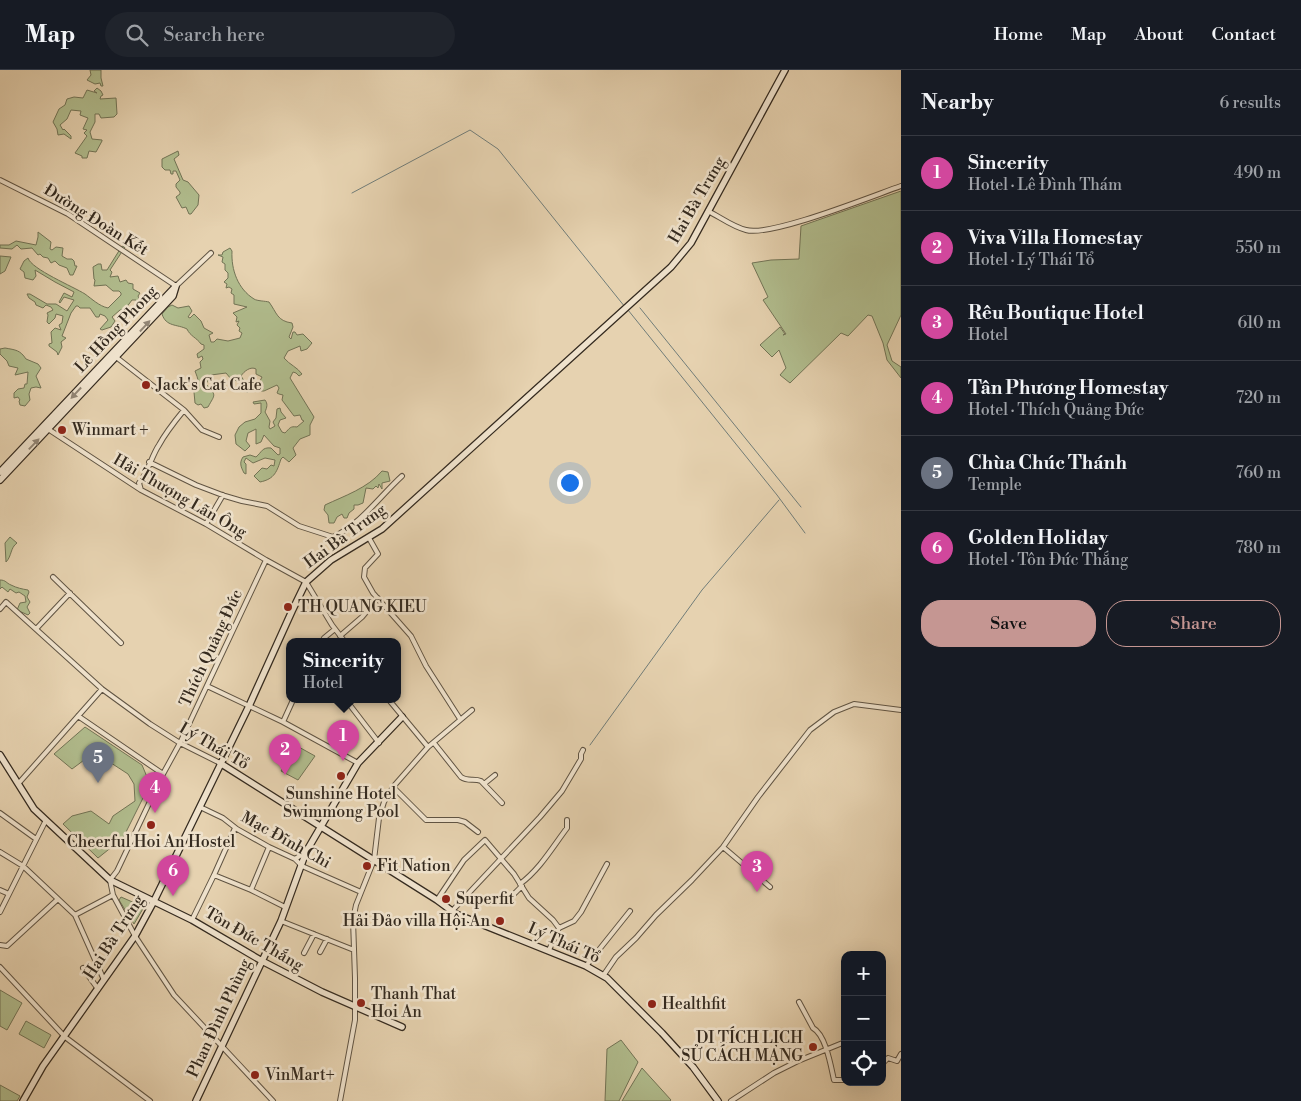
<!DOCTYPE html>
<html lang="en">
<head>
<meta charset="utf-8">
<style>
	body { margin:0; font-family:"Libre Bodoni",serif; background:#20242c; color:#f1f3f6 }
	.controls { position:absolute; right:15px; bottom:15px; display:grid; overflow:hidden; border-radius:10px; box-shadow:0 5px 20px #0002 }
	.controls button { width:45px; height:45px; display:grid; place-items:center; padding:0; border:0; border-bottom:1px solid #363941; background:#171b24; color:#f1f3f6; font:25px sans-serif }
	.you { position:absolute; left:569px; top:412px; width:18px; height:18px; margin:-12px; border:4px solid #fff; border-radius:50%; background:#1a73e8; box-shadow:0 0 0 8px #1a73e833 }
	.badge { display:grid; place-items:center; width:32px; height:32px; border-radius:50%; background:#c59692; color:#fff; font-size:16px; font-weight:700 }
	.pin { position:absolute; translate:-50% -41px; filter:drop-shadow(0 1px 2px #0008) }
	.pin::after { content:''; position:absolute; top:26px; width:18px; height:15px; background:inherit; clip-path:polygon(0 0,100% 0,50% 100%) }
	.popup { position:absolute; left:286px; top:568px; width:115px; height:65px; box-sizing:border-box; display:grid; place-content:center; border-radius:10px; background:#171b24; filter:drop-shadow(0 1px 4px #0005); font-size:16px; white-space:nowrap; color:#9ea1a6 }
	.popup b { font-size:19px; color:#f1f3f6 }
	.popup::after { content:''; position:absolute; left:50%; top:100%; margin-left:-10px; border:10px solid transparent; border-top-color:#171b24 }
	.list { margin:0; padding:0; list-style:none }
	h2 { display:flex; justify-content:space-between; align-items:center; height:65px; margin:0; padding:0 20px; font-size:21px }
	h2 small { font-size:16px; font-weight:400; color:#9ea1a6 }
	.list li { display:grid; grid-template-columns:32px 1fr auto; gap:15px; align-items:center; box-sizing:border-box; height:75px; padding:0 20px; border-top:1px solid #363941 }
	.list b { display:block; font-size:19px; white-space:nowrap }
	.list p { margin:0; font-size:16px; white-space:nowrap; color:#9ea1a6 }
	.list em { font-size:16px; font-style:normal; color:#9ea1a6 }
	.actions { display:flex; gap:10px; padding:15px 20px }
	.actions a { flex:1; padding:11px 0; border:1px solid #c59692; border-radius:20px; text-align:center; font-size:18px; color:#c59692 }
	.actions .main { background:#c59692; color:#111 }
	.icon { flex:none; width:28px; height:28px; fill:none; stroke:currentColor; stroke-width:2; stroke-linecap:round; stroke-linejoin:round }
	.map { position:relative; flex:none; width:901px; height:1031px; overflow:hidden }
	header { display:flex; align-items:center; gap:30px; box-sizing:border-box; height:70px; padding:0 25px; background:#171b24; border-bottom:1px solid #363941 }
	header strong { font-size:24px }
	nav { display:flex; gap:28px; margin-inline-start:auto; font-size:18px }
	.search { width:350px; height:45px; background:#20242c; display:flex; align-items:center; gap:12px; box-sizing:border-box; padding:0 18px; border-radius:28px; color:#9ea1a6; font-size:19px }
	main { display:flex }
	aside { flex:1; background:#171b24 }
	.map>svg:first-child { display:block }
</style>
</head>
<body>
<header>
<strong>Map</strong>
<div class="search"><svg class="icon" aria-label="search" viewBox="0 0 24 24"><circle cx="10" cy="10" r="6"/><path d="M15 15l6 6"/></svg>Search here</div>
<nav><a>Home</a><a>Map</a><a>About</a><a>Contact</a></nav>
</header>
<main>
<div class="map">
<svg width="901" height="1031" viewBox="0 0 901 1031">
	<rect width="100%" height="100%" fill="#e6d2b0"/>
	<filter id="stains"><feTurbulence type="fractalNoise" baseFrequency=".004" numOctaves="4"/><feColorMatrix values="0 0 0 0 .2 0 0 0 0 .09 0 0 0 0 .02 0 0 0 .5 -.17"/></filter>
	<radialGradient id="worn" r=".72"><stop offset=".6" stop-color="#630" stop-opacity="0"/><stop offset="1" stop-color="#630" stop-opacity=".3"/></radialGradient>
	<path fill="#b1bd8e" stroke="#727456" d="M90,0H101V8L103,16H101L100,13L95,14L87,10L91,5Z
		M97,18L101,21L103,25L101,26L100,29L116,28L117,44L114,47L101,48L99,44H95V52L90,62L92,69L102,70V71L96,82L89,81L87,88H82V86L75,83L87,66L84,63L87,60L83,59L88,48L80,45L81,41L71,40L67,49L60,55L63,60L64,59L71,66V69L64,64L58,65L57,59L53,52L59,39L65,35L67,29L74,27L83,28L87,20L97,23L94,21Z
		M178,81L179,85L174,89L183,110L188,112L199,125L198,135L191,144H189L186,137L182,138L176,127L180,124V122L176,117V114L180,110L176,101H173V104H171L170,100H165L162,97V89Z
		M901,121V245L887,275L892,291L901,297V308L887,290L883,273L872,246L868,245L848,266L841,263L790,313L780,305L786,298L779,280L772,287L760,275L780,257L785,264L783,265L786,264L763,230L768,227L752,193L771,190L799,189L801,156Z
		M38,162L51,172L50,179L52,180L56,177L63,178L62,186L67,189H72L74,191L75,196H77L73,205H70L67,198L59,195L55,191L51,193L48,188L43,187L40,184L38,185L32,178L21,179L17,175L12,179L0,178V175H9L16,171L36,175L38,167Z
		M122,176L125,177L110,200L112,202L110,207L118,206L120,212L126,210L128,213L133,214V219L140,223L138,226L140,231L138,233L136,230H132L126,238H124L125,240H120L112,247L115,251L111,257L102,260L100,259L108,250L105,246L100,244L99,247H96L90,238H80L78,236H76L71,243L62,266L66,268L61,272L62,277L58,285L57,282L49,276V274L52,273L51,262L55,258L61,260L59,255L62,253L63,246L56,244L55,248L49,254L47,252L48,245L47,243L53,240L51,237L46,235L43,238L36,235L35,232L29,228L27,224H30L47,234H56L67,241L74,230L64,227L60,233L59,232L64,223L72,227L74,222L55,212L35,200L36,206L33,210L25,208L24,202L20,199L24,191L28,188C31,199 74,217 85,224C92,229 99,236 108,238L121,225V223L119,221H113L106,215L94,216L95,210L94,209L93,197L98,194H101L102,200H107Z
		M230,178L232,181C231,200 238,219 254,229C257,231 265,231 269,232C277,243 277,251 292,253L293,257L289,267L291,269L293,262H295L297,265L303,264L312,273L307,279L301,281L300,276L288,281L284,288C290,295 297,297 302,304L299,306L296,303L293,302L290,308L314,347L310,355V365L300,369L293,378L296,385L289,392L283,387L281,389C277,401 275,409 260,412L254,406L262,398L267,399L271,395L274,396L275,390L265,388L253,393L246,388L244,392L246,394V404L244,403C241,397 239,393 243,387L250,385L256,387C262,382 262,377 271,378L278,385L280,384V378L274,376L264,365L261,372L256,374V359L248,363L246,371L250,376L245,381L236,374L235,365L239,357L245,352L255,349L261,343V333L254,334L253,332L265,330C268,334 267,337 265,342L270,351L269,357L270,359L275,356L273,352L276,348L277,339L280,338L281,342L286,348L280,350L278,355L282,362L285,363C290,358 290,356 297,357L304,351L302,350L300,345L294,346L282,330L283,325L279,324L277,323L279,318L277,315L264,321H261L258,315L262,307L256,304V299C251,296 244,301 241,306L250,320L248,322L243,321L240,312L231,309L226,303L211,305L206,314C217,326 215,324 208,337L204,338L201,334L198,335L195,333L194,322C201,315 198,309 195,301L201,298L200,292L203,289L202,286L198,288L197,284L204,279V275L201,274C197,268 190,266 187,259C177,254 166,257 162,244L168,237L172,235L178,238L189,236L192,241L188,247L190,248L194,244L201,251L204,258L213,263L209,265L211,272H214L217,269L228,271L240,268L242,263L239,261L240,258L237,255L239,251L236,252L237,247L233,243L247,237L234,234V225L231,223L232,219L229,217L226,218L227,214L224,212L228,208V203L225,200V194L222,192L223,187L218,185H222L223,182Z
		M0,186L11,187L5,201L0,204Z
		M5,278C16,280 20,280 26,289L38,294L41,298L36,306L41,318L36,317L31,318L29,324L30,330L25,336L20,335L19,331L20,330L18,327L14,328V323L18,319L24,318L25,314H27L28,302L15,305L18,298L9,296L7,291L0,284V279Z
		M382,401L388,402L390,411L382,413V419L379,414L378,418L376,416L373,419L366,418L363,433L358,435H354V439L349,443L347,448H344L342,444L337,447L334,453H329L328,445L324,440L325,435C344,426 368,418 382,401Z
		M10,467L17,473C10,478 12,486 6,492L5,473Z
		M0,510C6,510 6,513 11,515C17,518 22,519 28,520L29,522L27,527L30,532L27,537L30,543L28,545L17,540L20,533L26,532L25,526L19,522L16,523L10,519L8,522L2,517L0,519Z
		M85,657L142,695L150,714L123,768L98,788L63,754L72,746L91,741L109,754L113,746L135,731L134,714L128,704L108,691L99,679L72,699L54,684Z
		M297,676L315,686L298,710L281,701Z
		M121,827L144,837L134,854L119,830Z
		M0,920L22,933L7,960L0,956Z
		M26,951L51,965L44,978L19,964Z
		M621,970L638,992L619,1031H605L607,979Z
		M642,998L671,1030L670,1031H622Z
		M0,1015L20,1026L17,1031H0Z"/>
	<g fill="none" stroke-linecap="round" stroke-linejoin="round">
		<path stroke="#717d79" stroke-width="1" d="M352,123L470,60L498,79L625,237
			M640,238L801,437
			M628,240L777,425L805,463
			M590,675L702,520L779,430"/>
		<defs>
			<path id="street" d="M0,110L68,144L176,216L211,183
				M708,141C720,147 733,157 746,160C771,167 872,126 901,116
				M116,287L184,340L202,360L219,367
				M48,359L141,420L206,454L266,490L306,512L332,555L345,572
				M149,392L196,415L225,426L242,431L267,436L299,456L333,467C361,454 380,426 402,406
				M141,420L139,413C147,405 152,385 159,375C166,362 175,351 184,340
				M206,454L223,425
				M369,468L378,484L365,498L364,507L373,523L411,566L426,596L460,649
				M266,490L180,673L163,704L117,801L110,810L113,825L135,866L174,925L273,1031
				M53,507L121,573
				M0,539L6,532L102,619L150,654L180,673L220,693
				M36,559L70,523
				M340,566L362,547L378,528
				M322,572L324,568L335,559
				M207,616L283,652L358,693
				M346,630L379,673
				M389,630L428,677
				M78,646L163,704
				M283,652L293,630
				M434,673L461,707C468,712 474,708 481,711L502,733
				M18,714L102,619
				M484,714L495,705
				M393,717L426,750H458L465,752L478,762
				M200,737L223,748L237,759L269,777L295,789L302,796L361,822
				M0,743L36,769
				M723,777L770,817
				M0,782L23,796L75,845L104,910
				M295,789L306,782
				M214,805L251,820L285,837
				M520,814C540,799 552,778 567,758V750
				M0,820L9,824
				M251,820L269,777
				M437,830L464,790L485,770L514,804L529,828L553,850L559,858
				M505,833L522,816
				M452,841L540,747L562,721L581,689V684L583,680
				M0,842L46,750
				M75,845L113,825
				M192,850L214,805L235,758
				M281,851L354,880
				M0,875L7,876L58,829
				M549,880L559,858L574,851L581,842L607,794
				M320,882L327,869
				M304,883L314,864
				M586,896L630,841
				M0,897L65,967L150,1031
				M83,898L98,919
				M603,906L616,887L636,868L656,845L692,810L723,777L758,727L810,660L834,642L854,634L901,640
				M799,932L813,958C826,965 831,997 834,1010H845
				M882,994L888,988L897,991L901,984
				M340,1031L355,950V908L353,850L356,835L374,790L379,748L384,732L393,717L428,677L472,640
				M731,1031L774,1003L798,991L845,972"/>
			<path id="secondary" d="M0,402L176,216L173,226L0,410
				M0,685L34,739L110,810L192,850L262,891L322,922L402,957
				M220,693L437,830L456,844L586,896L607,908L662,963L693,997L718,1031
				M23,1031L43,996L135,866L154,831L249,636L292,541L306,512L331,490L382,459L671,197L691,173L785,0
				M196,1031L281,851L306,782L358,693L402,647"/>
		</defs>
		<use href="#street" stroke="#605443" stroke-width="6"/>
		<use href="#secondary" stroke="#342a1f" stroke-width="8"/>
		<use href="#street" stroke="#efe2cc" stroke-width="4"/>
		<use href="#secondary" stroke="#efe2cc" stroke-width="5.5"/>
	</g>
	<defs><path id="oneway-solid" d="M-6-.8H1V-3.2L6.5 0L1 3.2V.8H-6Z" transform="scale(1.25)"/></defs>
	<g fill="#928676">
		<use href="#oneway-solid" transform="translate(145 256) rotate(-47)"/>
		<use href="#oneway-solid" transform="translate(76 323) rotate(133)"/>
		<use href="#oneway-solid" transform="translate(34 374) rotate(-46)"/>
	</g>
	<g fill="#8f2418" stroke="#efe2cc" stroke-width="2">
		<circle cx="146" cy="315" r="5"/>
		<circle cx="62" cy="360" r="5"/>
		<circle cx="288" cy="537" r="5"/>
		<circle cx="341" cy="706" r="5"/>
		<circle cx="151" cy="755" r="5"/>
		<circle cx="367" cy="796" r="5"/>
		<circle cx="446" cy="829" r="5"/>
		<circle cx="500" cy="851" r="5"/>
		<circle cx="361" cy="933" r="5"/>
		<circle cx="652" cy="934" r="5"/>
		<circle cx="813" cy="977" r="5"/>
		<circle cx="255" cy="1005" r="5"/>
	</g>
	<g text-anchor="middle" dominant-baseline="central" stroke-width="5" stroke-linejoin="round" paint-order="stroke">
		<g font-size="16" fill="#342a1f" stroke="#efe2cc">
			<text transform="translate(697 130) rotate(-60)">Hai Bà Trưng</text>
			<text transform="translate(96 150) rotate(32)">Đường Đoàn Kết</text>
			<text transform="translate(116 259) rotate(-47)">Lê Hồng Phong</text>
			<text transform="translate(180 426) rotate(30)">Hải Thượng Lãn Ông</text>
			<text transform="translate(345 466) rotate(-36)">Hai Bà Trưng</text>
			<text transform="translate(211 578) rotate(-65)">Thích Quảng Đức</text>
			<text transform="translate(214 676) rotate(30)">Lý Thái Tổ</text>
			<text transform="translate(286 770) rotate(29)">Mạc Đĩnh Chi</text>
			<text transform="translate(114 867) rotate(-57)">Hai Bà Trưng</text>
			<text transform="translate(254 869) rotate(30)">Tôn Đức Thắng</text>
			<text transform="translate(564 873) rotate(24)">Lý Thái Tổ</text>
			<text transform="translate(219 948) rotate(-65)">Phan Đình Phùng</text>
		</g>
		<g font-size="16" fill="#342a1f" stroke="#efe2cc" text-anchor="start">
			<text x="156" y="315">Jack's Cat Cafe</text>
			<text x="72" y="360">Winmart +</text>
			<text x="298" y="537">TH QUANG KIEU</text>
			<text x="341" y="724" text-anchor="middle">Sunshine Hotel<tspan x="341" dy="18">Swimmong Pool</tspan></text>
			<text x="151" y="772" text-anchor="middle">Cheerful Hoi An Hostel</text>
			<text x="377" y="796">Fit Nation</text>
			<text x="456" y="829">Superfit</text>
			<text x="490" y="851" text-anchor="end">Hải Đảo villa Hội An</text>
			<text x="371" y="924">Thanh That<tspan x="371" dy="18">Hoi An</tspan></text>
			<text x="662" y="934">Healthfit</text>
			<text x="803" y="968" text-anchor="end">DI TÍCH LỊCH<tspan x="803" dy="18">SỬ CÁCH MẠNG</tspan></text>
			<text x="265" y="1005">VinMart+</text>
		</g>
	</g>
	<rect width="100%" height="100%" filter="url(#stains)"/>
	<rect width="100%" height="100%" fill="url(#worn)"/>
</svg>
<div class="controls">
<button>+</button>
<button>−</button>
<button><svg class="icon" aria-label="locate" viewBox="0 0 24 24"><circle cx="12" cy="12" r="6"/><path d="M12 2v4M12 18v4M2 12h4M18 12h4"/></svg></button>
</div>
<div class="you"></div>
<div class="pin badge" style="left:343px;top:691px;background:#d1479c">1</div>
<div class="popup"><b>Sincerity</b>Hotel</div>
<div class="pin badge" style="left:285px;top:705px;background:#d1479c">2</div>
<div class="pin badge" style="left:757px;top:822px;background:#d1479c">3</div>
<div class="pin badge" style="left:155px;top:743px;background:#d1479c">4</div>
<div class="pin badge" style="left:98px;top:713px;background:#6b7280">5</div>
<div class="pin badge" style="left:173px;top:826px;background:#d1479c">6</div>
</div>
<aside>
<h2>Nearby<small>6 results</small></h2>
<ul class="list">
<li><span class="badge" style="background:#d1479c">1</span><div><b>Sincerity</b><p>Hotel · Lê Đình Thám</p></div><em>490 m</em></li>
<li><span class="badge" style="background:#d1479c">2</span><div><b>Viva Villa Homestay</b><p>Hotel · Lý Thái Tổ</p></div><em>550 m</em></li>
<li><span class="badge" style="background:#d1479c">3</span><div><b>Rêu Boutique Hotel</b><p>Hotel</p></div><em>610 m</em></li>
<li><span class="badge" style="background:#d1479c">4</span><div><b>Tân Phương Homestay</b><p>Hotel · Thích Quảng Đức</p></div><em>720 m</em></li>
<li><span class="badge" style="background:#6b7280">5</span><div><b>Chùa Chúc Thánh</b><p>Temple</p></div><em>760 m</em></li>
<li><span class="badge" style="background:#d1479c">6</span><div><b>Golden Holiday</b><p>Hotel · Tôn Đức Thắng</p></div><em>780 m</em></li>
</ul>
<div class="actions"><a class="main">Save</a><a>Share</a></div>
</aside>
</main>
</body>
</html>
